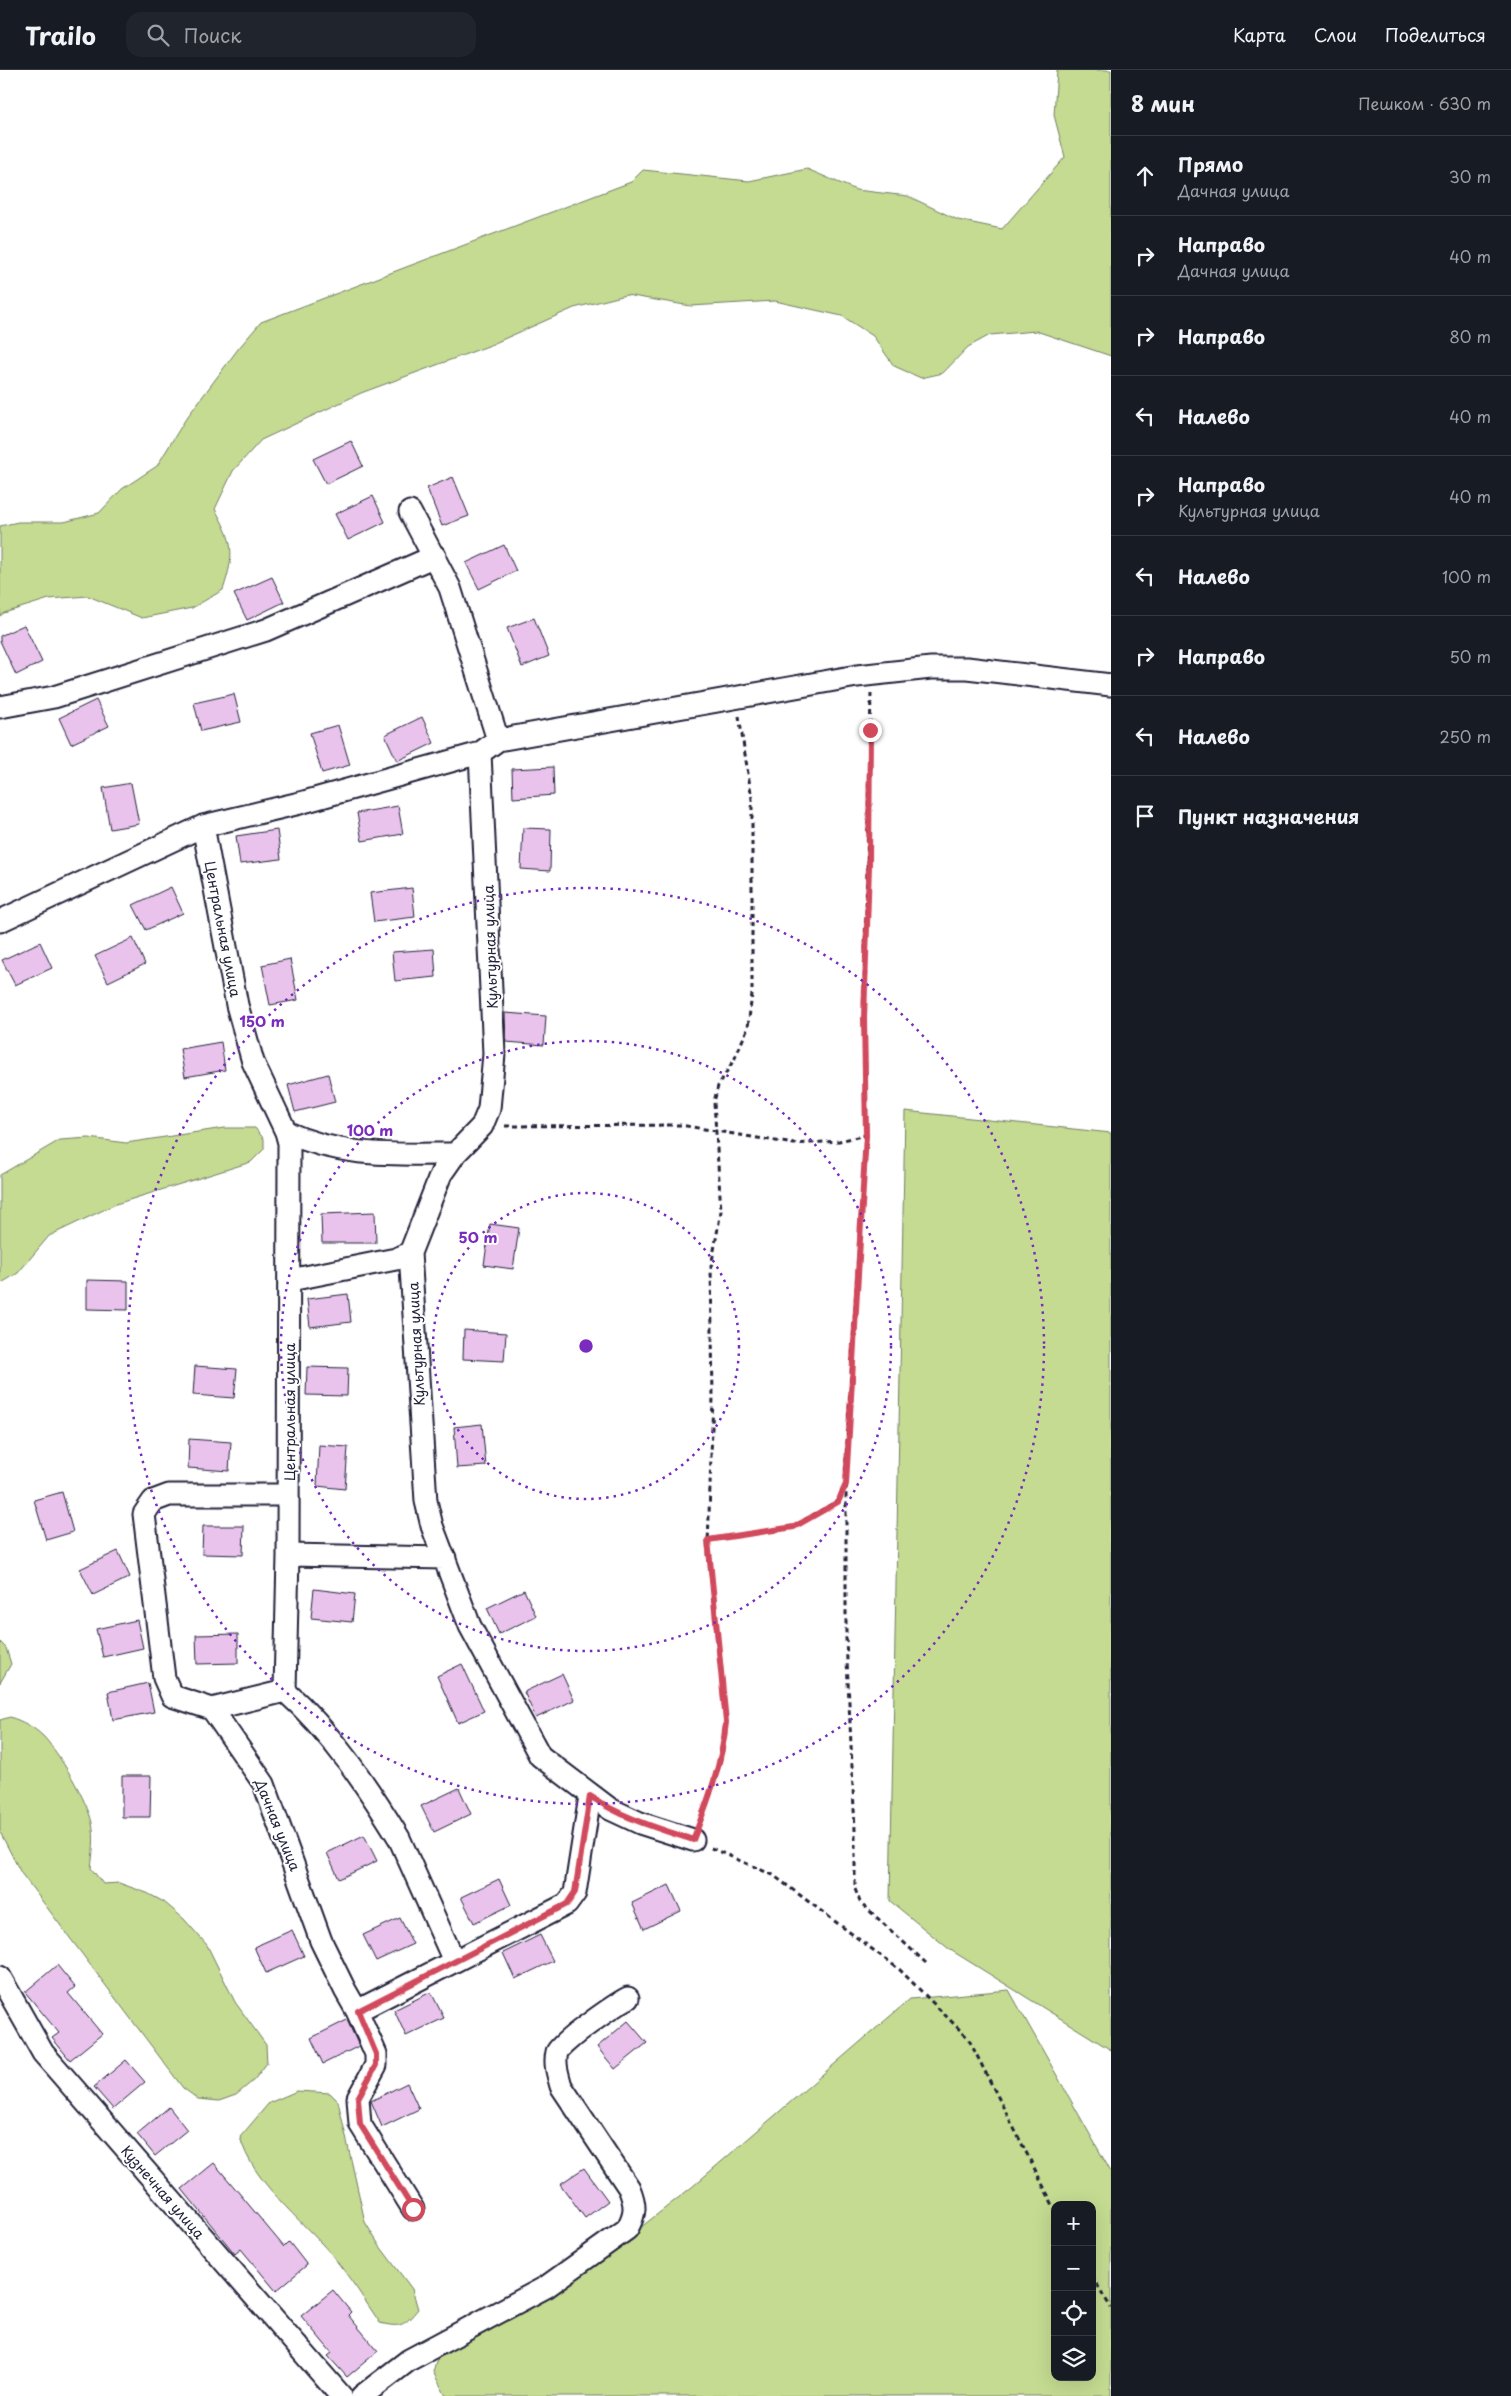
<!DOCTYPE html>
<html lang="ru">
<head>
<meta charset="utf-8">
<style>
	body { margin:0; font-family:"Playpen Sans",sans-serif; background:#20242c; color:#f1f3f6 }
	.controls { position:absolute; right:15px; bottom:15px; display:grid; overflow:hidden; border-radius:10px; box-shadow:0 5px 20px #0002 }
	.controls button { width:45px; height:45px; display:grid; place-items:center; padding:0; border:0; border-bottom:1px solid #363941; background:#171b24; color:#f1f3f6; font:25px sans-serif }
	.stop { position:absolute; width:15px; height:15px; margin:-11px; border:4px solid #d1495b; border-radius:50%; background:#fff }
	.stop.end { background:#d1495b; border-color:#fff; box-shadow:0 1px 5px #0008 }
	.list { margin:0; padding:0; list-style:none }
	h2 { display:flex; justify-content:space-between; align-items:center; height:65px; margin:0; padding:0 20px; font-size:21px }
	h2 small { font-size:16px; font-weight:400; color:#9ea1a6 }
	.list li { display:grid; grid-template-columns:32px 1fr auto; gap:15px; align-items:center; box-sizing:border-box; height:80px; padding:0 20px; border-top:1px solid #363941 }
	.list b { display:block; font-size:19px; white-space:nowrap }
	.list p { margin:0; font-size:16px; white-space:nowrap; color:#9ea1a6 }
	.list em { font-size:16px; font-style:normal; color:#9ea1a6 }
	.icon { flex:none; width:28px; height:28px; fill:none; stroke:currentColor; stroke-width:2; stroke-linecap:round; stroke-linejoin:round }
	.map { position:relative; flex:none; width:1111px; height:2326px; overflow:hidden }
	header { display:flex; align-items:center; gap:30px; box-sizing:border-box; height:70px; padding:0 25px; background:#171b24; border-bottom:1px solid #363941 }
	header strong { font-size:24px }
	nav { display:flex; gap:28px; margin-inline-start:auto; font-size:18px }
	.search { width:350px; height:45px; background:#20242c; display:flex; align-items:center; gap:12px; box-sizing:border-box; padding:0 18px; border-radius:15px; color:#9ea1a6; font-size:19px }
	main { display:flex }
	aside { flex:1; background:#171b24 }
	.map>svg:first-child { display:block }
</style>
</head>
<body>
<header>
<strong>Trailo</strong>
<div class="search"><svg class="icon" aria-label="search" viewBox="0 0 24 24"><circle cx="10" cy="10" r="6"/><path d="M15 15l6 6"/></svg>Поиск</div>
<nav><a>Карта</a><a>Слои</a><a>Поделиться</a></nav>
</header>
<main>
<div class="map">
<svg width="1111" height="2326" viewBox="0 0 1111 2326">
	<rect width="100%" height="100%" fill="#fff"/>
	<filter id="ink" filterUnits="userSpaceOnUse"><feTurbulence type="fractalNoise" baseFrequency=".02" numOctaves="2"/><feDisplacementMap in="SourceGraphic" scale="10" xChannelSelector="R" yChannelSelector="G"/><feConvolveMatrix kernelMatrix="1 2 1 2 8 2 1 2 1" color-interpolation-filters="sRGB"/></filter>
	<g filter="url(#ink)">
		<path fill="#c4db91" stroke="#737e66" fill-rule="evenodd" d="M1057,0H1111V286L1036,261L990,265L968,277L943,303L921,308L894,296L873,266L842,246L775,231L691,236L626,225L574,238L488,276L361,323L261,370L233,401L215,439C234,473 235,483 223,520L192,538L142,548L88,526L49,529L4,543L0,546V456L18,452H64L99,443L122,419L157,396L185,350L238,279L261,252L631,112L643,100L749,111L807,99L856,120L908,126L958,150L1002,159L1065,87L1054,45Z
			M905,1041L1111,1063V1980L949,1879L890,1831Z
			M224,1058H255L264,1069V1079L251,1092L116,1134L49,1166L18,1203L0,1214V1105L60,1070L89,1068L126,1073Z
			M0,1572L6,1578L11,1594L0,1613Z
			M10,1647C22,1651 34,1657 43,1666C58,1681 88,1732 92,1753C95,1768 93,1783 91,1798L103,1814L119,1813L147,1823L164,1832L184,1849L207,1875L235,1932L266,1975L267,1993L254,2010L236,2025L219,2031L198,2029L183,2018L21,1803L0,1762V1650Z
			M1009,1920L1111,2102V2326H446L433,2302L436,2291L451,2276L584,2202L692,2117L910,1929ZM1055,2135H1092V2307H1055Z
			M297,2021L330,2023L338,2031L365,2152L379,2175L412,2219L418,2239C404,2256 401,2258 380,2253C364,2229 349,2206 331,2184C301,2149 252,2112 240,2067L269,2033Z"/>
		<path fill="#e9c3ec" stroke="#22223b" d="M351,371L363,396L326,414L313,389Z
			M453,407L469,446L442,456L427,418Z
			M373,426L385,452L348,470L335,444Z
			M504,475L516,501L479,519L466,493Z
			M272,507L284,532L247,550L234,524Z
			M534,548L549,586L522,597L507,558Z
			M24,555L42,592L16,605L0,571V566Z
			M234,624L241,652L201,661L194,633Z
			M96,630L109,656L71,674L59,648Z
			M422,647L434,673L397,691L385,665Z
			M338,655L350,695L322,703L310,663Z
			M553,697L554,725L513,728L512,699Z
			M131,713L139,754L110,759L103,718Z
			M398,736L403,764L362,771L357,743Z
			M523,758L551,759L550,801L521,799Z
			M277,760L281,789L240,794L236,766Z
			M171,817L183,843L146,860L133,835Z
			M412,818L415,847L374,852L370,823Z
			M133,868L145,894L108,912L95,886Z
			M40,872L52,898L15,915L2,890Z
			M434,879L436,907L395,911L392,882Z
			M290,889L298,930L270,935L262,895Z
			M505,943L546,946L544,975L506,972Z
			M221,972L225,1000L185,1007L180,979Z
			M328,1004L335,1032L295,1042L288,1015Z
			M375,1142L376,1173H322L321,1144Z
			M490,1154L519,1158L513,1199L484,1195Z
			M87,1210L128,1211V1240L87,1239Z
			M348,1224L351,1252L310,1257L307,1229Z
			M464,1260L506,1263L504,1291L463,1289Z
			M195,1296L237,1299L234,1328L193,1325Z
			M307,1297L348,1298L347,1326L306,1325Z
			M482,1354L486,1396L457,1398L454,1357Z
			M189,1369L231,1372L229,1401L188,1398Z
			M319,1375L348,1377L345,1419L317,1416Z
			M62,1422L73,1462L46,1470L34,1430Z
			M203,1456H244L243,1485L202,1484Z
			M118,1481L130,1507L93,1525L80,1499Z
			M314,1519L355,1524L352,1552L311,1548Z
			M524,1520L536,1546L499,1564L487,1538Z
			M137,1550L143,1578L103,1587L96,1559Z
			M238,1564V1593L197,1594L196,1565Z
			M462,1594L484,1641L458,1653L437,1606Z
			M562,1604L574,1630L536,1648L524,1622Z
			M148,1613L154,1642L113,1650L108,1622Z
			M122,1706H151L150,1747H122Z
			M459,1718L471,1744L434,1762L421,1736Z
			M364,1765L377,1791L339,1809L327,1783Z
			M499,1809L511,1835L474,1853L461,1827Z
			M669,1815L681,1841L644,1859L632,1833Z
			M400,1848L413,1874L376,1891L363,1865Z
			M292,1860L304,1886L266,1903L254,1877Z
			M540,1865L553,1891L515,1909L503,1883Z
			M57,1895L75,1917L68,1923L102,1964L70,1990L52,1968L59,1963L25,1922Z
			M431,1922L444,1948L406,1966L394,1940Z
			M347,1950L359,1976L323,1994L311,1968Z
			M628,1951L647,1973L615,1999L597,1977Z
			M126,1990L145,2012L113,2039L94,2017Z
			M407,2013L419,2039L382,2057L371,2031Z
			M169,2037L187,2060L155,2086L137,2064Z
			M214,2093L284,2177L289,2172L307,2195L276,2221L241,2179L235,2184L182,2119Z
			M584,2098L608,2131L585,2148L560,2114Z
			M333,2220L351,2242L348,2245L378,2281L347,2307L328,2286L332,2283L301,2246Z"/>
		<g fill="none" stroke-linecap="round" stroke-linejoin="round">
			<defs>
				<path id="minor" d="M410,442L450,518L498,670
					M0,637L54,627L266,560L435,486
					M480,683L494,984L489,1039L482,1056L455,1084L441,1104L410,1183L426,1431L432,1456L470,1556L540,1686L610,1739L640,1753L693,1770
					M203,756L237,935L253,992L286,1062L289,1073L288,1485L285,1621C331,1662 367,1716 399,1768L454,1891
					M0,851L203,756L300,733L480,683L498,670L857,606L931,598H967L1111,615
					M286,1062C343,1088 394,1084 455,1084
					M290,1210L396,1189L410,1183
					M288,1425H169L153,1431L144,1444L164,1608L172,1626L212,1639L264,1714L321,1871L345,1920L357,1941L376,1984V1995L358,2028L360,2054L413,2139
					M288,1485L445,1488
					M212,1639L285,1621
					M0,1907L43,1983L341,2326
					M357,1941L567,1834L575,1823L590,1726
					M362,2326L409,2290L546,2217L627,2159C636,2143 636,2135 629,2118L561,2016C558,2005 554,1994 557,1982C561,1972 616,1934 628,1928"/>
			</defs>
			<use href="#minor" stroke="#22223b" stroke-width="25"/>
			<path stroke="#22223b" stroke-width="3" stroke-dasharray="5 4" stroke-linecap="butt" d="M871,623L864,947L866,1065L846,1393V1569L855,1760V1819L860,1832L926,1893
				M505,1056L680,1055L794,1074L839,1071L866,1065
				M708,1470L793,1457L838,1431L844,1417
				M700,1752C713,1718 723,1688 726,1652L708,1475L713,1327L711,1197L721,1141L714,1032L718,1016L735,988L748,957L752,924V729L739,646
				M711,1778L773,1805L900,1900L968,1968L1055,2139
				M1092,2206L1111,2238"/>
			<use href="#minor" stroke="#fff" stroke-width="21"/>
		</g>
	</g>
	<g fill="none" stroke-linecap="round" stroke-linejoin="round" filter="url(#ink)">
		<path stroke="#d1495b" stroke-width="6" d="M413,2139L360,2054L358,2028L376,1995V1984L358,1941L567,1834L575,1822L590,1726C622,1748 657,1758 693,1770C708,1731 722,1694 726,1652L708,1470L794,1457L838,1432L846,1414L866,1065L864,948L869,796L870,660"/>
	</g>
	<g fill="none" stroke="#7b2cbf" stroke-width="2.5" stroke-dasharray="2.5 5">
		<circle cx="586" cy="1276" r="153"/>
		<circle cx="586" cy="1276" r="305"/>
		<circle cx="586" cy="1276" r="458"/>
	</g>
	<g text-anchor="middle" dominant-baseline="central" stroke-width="4" stroke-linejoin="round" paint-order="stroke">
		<g font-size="14" fill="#22223b" stroke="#fff">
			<text transform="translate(223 859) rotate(79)">Центральная улица</text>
			<text transform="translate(490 877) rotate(-92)">Культурная улица</text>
			<text transform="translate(416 1274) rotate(-93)">Культурная улица</text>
			<text transform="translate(289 1342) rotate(-90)">Центральная улица</text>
			<text transform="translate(278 1755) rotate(68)">Дачная улица</text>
			<text transform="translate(163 2122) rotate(49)">Кузнечная улица</text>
		</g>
	</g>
	<circle cx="586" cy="1276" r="8" fill="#7b2cbf" stroke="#fff" stroke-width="2.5"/>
	<g font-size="15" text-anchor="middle" font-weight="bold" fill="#7b2cbf" stroke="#fff" stroke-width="4" stroke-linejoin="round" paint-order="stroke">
		<text x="262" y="957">150 m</text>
		<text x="370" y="1066">100 m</text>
		<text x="478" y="1173">50 m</text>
	</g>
</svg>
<div class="controls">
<button>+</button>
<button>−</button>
<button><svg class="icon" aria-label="locate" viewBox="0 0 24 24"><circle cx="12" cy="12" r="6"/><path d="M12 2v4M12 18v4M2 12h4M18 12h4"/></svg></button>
<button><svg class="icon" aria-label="layers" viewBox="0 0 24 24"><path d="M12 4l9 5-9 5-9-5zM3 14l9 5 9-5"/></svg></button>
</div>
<div class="stop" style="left:413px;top:2139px"></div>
<div class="stop end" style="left:870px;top:660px"></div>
</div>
<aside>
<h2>8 мин<small>Пешком · 630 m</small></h2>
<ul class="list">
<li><svg class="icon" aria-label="ahead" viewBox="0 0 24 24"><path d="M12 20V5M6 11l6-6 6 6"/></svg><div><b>Прямо</b><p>Дачная улица</p></div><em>30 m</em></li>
<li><svg class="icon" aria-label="right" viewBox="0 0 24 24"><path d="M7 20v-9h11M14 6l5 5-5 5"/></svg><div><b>Направо</b><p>Дачная улица</p></div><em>40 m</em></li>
<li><svg class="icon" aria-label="right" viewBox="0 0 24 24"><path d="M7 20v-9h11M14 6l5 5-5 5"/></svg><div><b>Направо</b></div><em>80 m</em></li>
<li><svg class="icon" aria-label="left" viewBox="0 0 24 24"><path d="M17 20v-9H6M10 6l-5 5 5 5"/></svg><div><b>Налево</b></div><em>40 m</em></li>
<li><svg class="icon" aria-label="right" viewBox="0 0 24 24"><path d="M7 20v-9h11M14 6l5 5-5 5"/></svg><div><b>Направо</b><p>Культурная улица</p></div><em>40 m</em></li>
<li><svg class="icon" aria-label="left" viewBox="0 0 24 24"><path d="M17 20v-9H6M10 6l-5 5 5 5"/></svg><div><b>Налево</b></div><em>100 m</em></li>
<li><svg class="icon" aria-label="right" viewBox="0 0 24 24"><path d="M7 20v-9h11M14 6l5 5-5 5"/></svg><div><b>Направо</b></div><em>50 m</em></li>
<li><svg class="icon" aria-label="left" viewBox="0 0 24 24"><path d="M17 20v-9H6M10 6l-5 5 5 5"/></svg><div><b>Налево</b></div><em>250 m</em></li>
<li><svg class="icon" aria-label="arrive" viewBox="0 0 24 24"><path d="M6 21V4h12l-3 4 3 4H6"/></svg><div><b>Пункт назначения</b></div></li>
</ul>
</aside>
</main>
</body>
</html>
